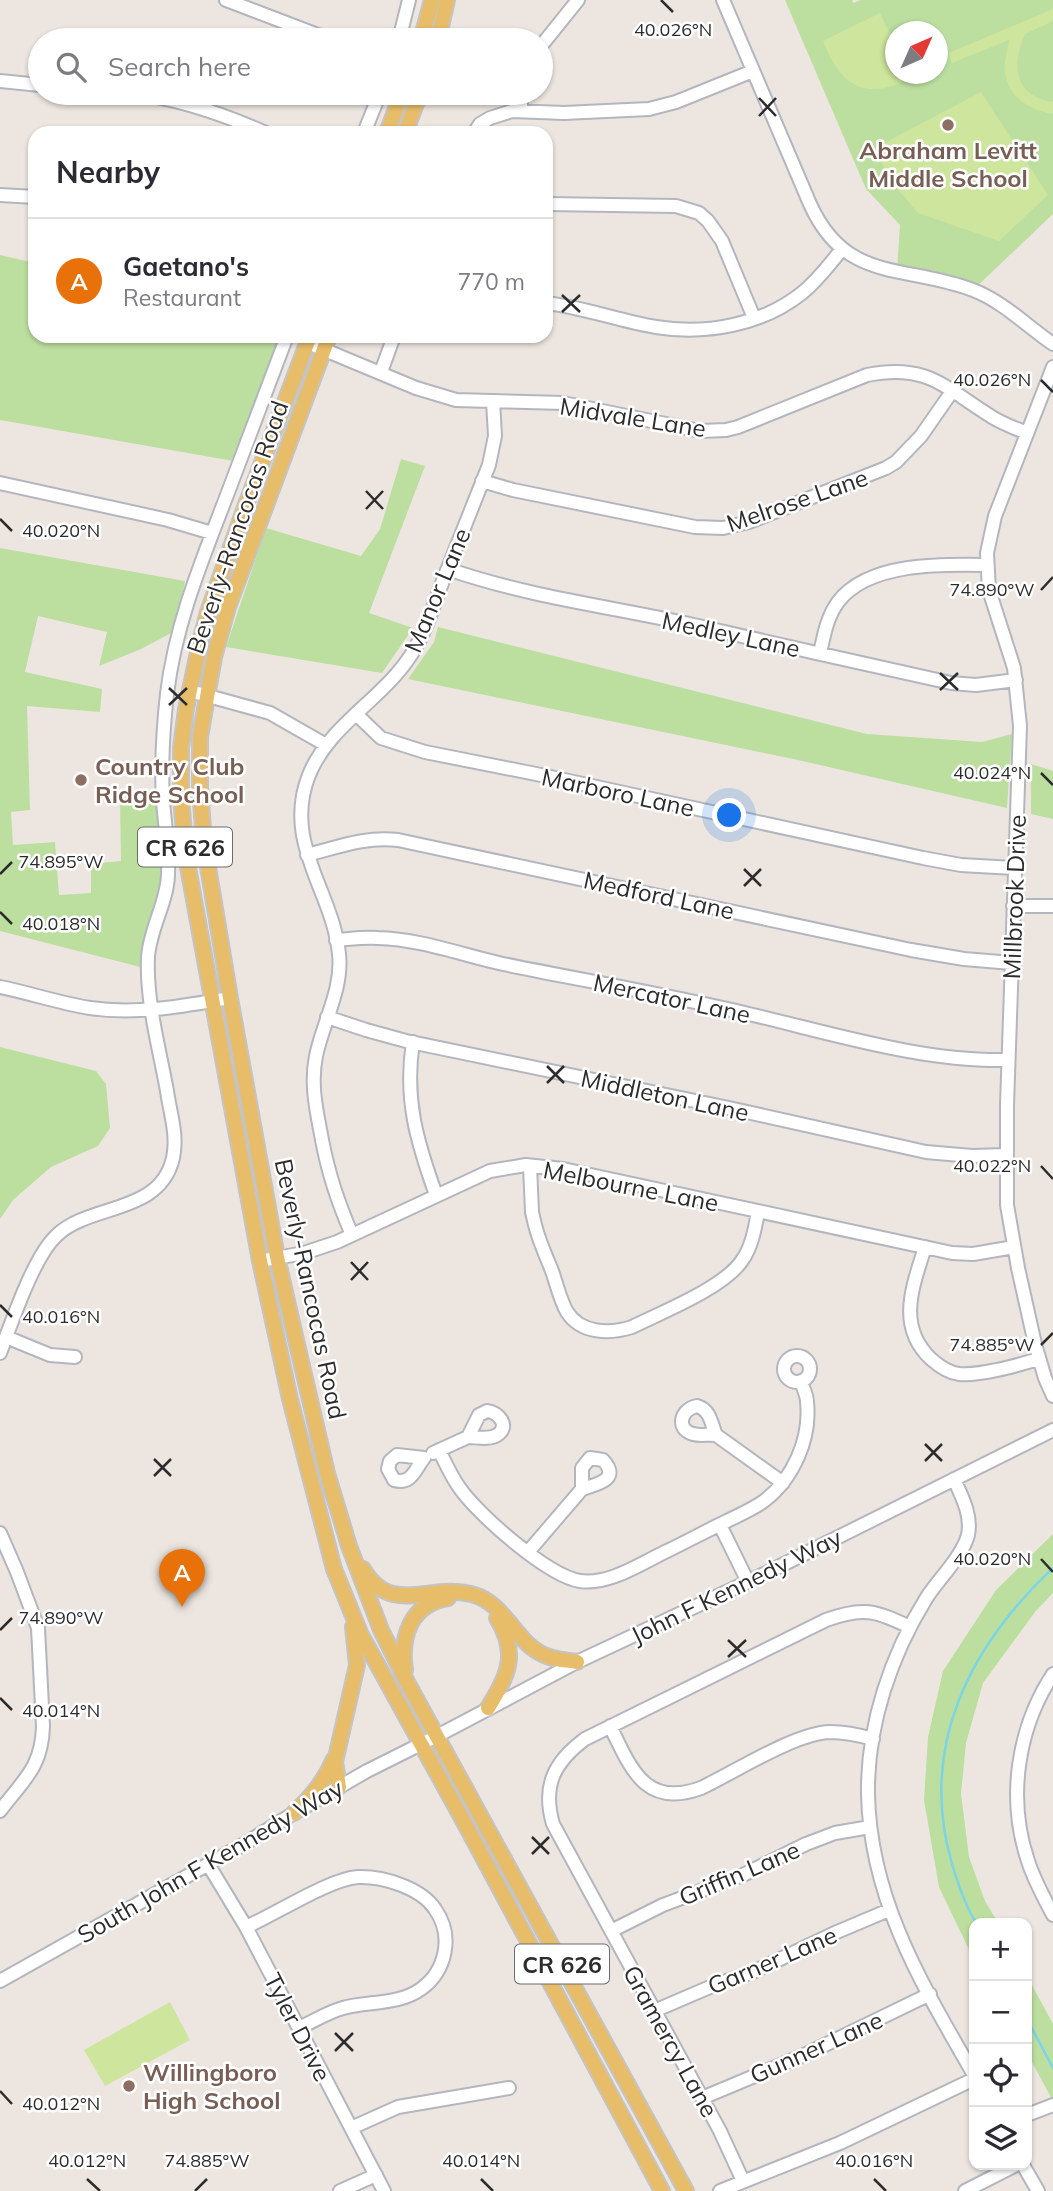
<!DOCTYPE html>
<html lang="en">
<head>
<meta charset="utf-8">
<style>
	body { margin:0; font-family:Mulish,sans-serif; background:#f7f7f7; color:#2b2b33 }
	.controls { position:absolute; right:21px; bottom:21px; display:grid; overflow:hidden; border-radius:14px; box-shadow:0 2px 5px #0004 }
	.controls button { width:63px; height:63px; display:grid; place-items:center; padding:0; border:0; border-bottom:2px solid #e1e1e2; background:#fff; color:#2b2b33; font:35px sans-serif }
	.compass { position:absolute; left:885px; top:21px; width:63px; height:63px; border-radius:50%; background:#fff; box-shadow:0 2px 5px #0004; rotate:45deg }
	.you { position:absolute; left:730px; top:816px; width:24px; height:24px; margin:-18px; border:5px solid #fff; border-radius:50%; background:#1a73e8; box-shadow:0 0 0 10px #1a73e833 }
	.badge { display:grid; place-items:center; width:46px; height:46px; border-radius:50%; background:#ea580c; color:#fff; font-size:23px; font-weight:700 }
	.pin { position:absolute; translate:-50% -58px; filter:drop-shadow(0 2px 4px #0008) }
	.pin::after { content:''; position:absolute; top:37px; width:24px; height:21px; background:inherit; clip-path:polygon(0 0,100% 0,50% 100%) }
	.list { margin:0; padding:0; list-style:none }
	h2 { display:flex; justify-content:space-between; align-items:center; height:91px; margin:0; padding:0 28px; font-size:30px }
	h2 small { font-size:23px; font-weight:400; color:#7c7c81 }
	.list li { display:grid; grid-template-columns:46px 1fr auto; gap:21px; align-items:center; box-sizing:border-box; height:126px; padding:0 28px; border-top:2px solid #e1e1e2 }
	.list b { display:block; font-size:26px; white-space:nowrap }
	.list p { margin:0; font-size:23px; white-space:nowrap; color:#7c7c81 }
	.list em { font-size:23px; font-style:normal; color:#7c7c81 }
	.icon { flex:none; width:38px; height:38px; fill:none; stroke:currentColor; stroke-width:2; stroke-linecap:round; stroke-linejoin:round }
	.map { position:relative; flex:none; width:1053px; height:2191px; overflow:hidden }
	.search { position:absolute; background:#fff; box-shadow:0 2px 5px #0004; left:28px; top:28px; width:525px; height:77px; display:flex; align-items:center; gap:18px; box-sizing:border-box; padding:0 24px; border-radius:38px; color:#7c7c81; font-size:26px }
	.panel { position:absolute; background:#fff; box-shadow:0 2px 5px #0004; left:28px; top:126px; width:525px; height:217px; border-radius:21px }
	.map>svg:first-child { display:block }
</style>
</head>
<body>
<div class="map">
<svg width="1053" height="2191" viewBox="0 0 1053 2191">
	<rect width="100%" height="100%" fill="#ede6e0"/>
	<path fill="#bcdfa0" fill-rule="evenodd" d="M785,0H852L853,3L861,0H1053V214L973,290L897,270L900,225L866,189ZM895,32H937V74H895Z
		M0,255L35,263V336H287L239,462L0,420Z
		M401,459L425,466L369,613L413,628L382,673L226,647L266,528L361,556L380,529Z
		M0,548L185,581L175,631L141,649L99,666L107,632L38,616L25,672L102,689L100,712L27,706L30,810L11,812L13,845L55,842L59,895L91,893V864L121,861L120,800L157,798L167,880L148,969L0,931Z
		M438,627L867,734L982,742L1012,734L1007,808L798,760L408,679L434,642Z
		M1031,764L1053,771V819L1031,814Z
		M0,1047L96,1071L106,1084L110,1128L98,1146L51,1167L13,1200L0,1219Z
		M1053,1534V1593L1035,1612L983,1683L966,1743L961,1794L969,1857L985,1901L998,1923H974V1960L939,1887L924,1800L928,1737L943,1671L996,1590Z
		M1027,1976L1053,2024V2101L1027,2053Z"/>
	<path fill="#cee59d" d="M1053,9V21L1025,34C1011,66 1014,96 1053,102V114C1026,109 1003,94 1005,63C1006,55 1008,47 1009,40L952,63L949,53Z
		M880,13L895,45V74H909L912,78C865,101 842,88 823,41Z
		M981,92L1048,195L999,241L918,213L890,180L875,148Z
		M170,2002L190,2040L105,2086L84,2050Z"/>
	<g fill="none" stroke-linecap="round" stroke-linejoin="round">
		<path stroke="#7bd5e7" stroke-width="2.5" d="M976,1923C965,1905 958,1884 952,1864C918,1747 969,1647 1053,1568
			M1027,2019L1053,2068"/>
		<defs>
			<path id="minor" d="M226,0L331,40
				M723,0L810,204C846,284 905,264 973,290C1002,301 1027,326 1053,344
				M399,40L409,0
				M541,46L578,0
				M0,81L40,85
				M130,93C178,98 223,114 266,133
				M521,111V93
				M364,133L380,93
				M474,133L480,124L490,118L512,111L564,113L649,109L676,102L753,71
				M0,195L35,197
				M546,204L676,206L699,213L708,221L722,241L754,318
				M546,303C583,307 619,321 656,327C706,335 762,325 802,293C818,280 830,264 842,249
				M308,343L416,388L456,400L563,403L700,431L726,430L738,427L867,375C927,363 944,387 992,417C1003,424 1015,428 1027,433
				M1053,367L995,516L987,553L989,590L1014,668L1020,726L1007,1105V1205L1018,1268L1035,1344L1045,1378L1053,1396
				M381,372L394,336
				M482,481L513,490L695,527L723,528L749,522L886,468L896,462L921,436L953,390
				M0,483L168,520L212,533
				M448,569C531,598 621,608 707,628C788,647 870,665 951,683L976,685L1016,680
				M820,653C824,635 827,617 838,602C868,562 943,564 987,565
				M190,691L270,713L326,745
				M356,714L381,738L425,752L546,776L923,858L961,865L1014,868
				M307,855C338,847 366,836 398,840L911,950L964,959L1012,963
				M1013,906H1053
				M336,940C350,939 364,937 378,938C420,939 462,955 503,964C586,981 670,995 753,1015C834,1034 924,1062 1008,1060
				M0,987C30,993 59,1003 90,1008C137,1015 183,1006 230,998
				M327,1017L366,1030L406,1041L729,1108L926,1152L972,1156L1005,1155
				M413,1042C404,1099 417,1142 436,1195
				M530,1166L532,1212L535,1225C539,1241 546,1256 552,1271C557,1285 560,1300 567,1312C581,1334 610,1334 632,1327C662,1312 726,1287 743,1259C752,1246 755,1228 758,1212
				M352,1235C338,1202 329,1176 322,1140C317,1112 310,1086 316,1056C323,1022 343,989 339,954C333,891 282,843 309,775C329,725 382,700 411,655C426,632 434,604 444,578C459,540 474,502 489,465L495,436L493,401
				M925,1247C913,1286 896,1326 931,1359C939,1366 949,1373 959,1374C981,1376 1018,1365 1039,1359
				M260,1261L304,1253L337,1242L490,1171L526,1165L563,1169L952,1253L973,1254L1014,1247
				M6,1337L50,1355L75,1357
				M0,1353C12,1322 33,1258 56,1236C89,1203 160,1215 173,1158C178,1135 170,1113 167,1091C159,1047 146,1001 148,957C150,928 167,903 168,875C169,850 165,826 163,801C161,766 163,730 167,694C175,625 202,560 227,495C247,442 267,389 287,336
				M784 1369a13 13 0 1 1 26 0a13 13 0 1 1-26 0Z
				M697,1406C711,1410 711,1424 716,1435C708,1434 700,1436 693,1434C675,1429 681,1409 697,1406Z
				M487,1411C498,1412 511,1426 497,1435C490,1440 476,1437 468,1437L479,1415Z
				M716,1435L783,1483
				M439,1450C445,1462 451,1476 459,1487C477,1514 548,1576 580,1581C609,1585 640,1564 665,1552C686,1542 706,1531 727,1521C739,1515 753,1509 764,1501C793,1479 811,1439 807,1402C807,1395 803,1388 801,1381
				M433,1453L468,1437
				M397,1455L424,1458C415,1469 412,1485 394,1480L388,1469L390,1461Z
				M590,1458L603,1460C621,1480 597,1484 582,1489V1468Z
				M954,1479C962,1497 972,1515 968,1535C963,1555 939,1579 927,1597C891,1655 867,1725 868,1794C870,1900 923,1986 974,2075
				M720,1525L748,1582
				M0,1533L17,1572L38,1628L43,1726C42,1768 23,1780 0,1811
				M528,1552L582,1489
				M1053,1674C1017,1729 1007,1799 1028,1861C1034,1880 1044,1898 1053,1915
				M610,1726C630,1766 644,1809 701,1788C735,1772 795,1733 830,1732C845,1732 859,1735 873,1739
				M208,1864L246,1927L384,2191
				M246,1927C276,1914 329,1879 358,1877C383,1876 421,1888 435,1909C454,1936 446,1971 421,1989C399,2005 368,2001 343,2008C328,2012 314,2021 299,2028
				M611,1931L663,1905L743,1875L806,1844L835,1833L870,1827
				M0,1981L246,1843L294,1813L367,1771L437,1736L577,1662L756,1578L1053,1430
				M654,2011L717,1984L753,1972L837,1932L889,1910
				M702,2098L802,2056L930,1994
				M1027,2115L1053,2105
				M351,2128L398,2107L509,2088
				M1023,2165L1038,2191
				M743,2181L720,2131L553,1824C542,1786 554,1762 585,1739L826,1620C864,1606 875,1611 910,1627
				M340,2191L376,2175
				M720,2191L840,2143L974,2079
				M965,2191L1016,2165"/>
			<path id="major" d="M421,40L432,0
				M438,40L447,0
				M387,133L402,93
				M405,133L420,93
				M310,336L244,510L208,612L201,638L186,709L181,748V798L186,856L260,1261L290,1399L334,1569L360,1633L464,1822L662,2191
				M329,336L228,607L214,657L200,737V788L204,843L230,998L277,1257L296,1340L327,1473L349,1546L381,1630L407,1682L686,2191
				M363,1569C391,1617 430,1583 471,1594C504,1602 513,1638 540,1653C552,1660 564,1660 577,1662
				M405,1670C400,1636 411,1604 448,1598
				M488,1708C508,1675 519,1654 497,1618
				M339,1787L335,1762L357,1665L353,1627
				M294,1813C312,1796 324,1782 334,1759"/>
		</defs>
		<use href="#minor" stroke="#b3b6be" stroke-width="16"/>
		<use href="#major" stroke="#c4c4c4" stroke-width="18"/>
		<use href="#minor" stroke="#fff" stroke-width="12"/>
		<use href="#major" stroke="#e7bd6a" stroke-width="14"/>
	</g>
	<path fill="none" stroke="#2c2c2c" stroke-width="2.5" d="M661,0L673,12M759,98L776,116M759,116L776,98M562,295L580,312M562,312L580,295M1041,380L1053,392M366,491L383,509M366,509L383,491M0,519L12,531M1041,590L1053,577M940,673L958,690M169,688L187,705M940,690L958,673M169,705L187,688M1041,773L1053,785M744,869L761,886M0,874L12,862M744,886L761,869M0,912L12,924M547,1066L564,1083M547,1083L564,1066M1041,1166L1053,1179M351,1262L368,1280M351,1280L368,1262M0,1305L12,1317M1041,1345L1053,1333M925,1444L942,1461M154,1459L171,1476M925,1461L942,1444M154,1476L171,1459M1041,1559L1053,1572M0,1630L12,1618M728,1640L746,1657M728,1657L746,1640M0,1698L12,1710M532,1837L549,1854M532,1854L549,1837M335,2033L353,2051M335,2051L353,2033M0,2091L12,2104M87,2179L100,2191M481,2179L493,2191M874,2179L886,2191M195,2191L207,2179"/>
	<g fill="#8d6e63" stroke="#fff" stroke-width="2.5">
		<circle cx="948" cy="125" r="7"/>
		<circle cx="81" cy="780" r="7"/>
		<circle cx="129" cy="2086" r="7"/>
	</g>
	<g text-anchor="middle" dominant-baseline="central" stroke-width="5" stroke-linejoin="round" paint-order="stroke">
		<g fill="#fff" stroke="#6b6b6b" stroke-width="2">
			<rect x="138" y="827.5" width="94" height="39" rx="5"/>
			<rect x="515" y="1944.5" width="94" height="39" rx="5"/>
		</g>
		<g font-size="23" font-weight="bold" fill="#2c2c2c">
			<text x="185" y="847">CR 626</text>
			<text x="562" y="1964">CR 626</text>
		</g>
		<g font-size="24" font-weight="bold" fill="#785e54" stroke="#fff" text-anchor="start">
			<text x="948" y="150" text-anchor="middle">Abraham Levitt<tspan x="948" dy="28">Middle School</tspan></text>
			<text x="95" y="766">Country Club<tspan x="95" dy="28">Ridge School</tspan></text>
			<text x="143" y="2072">Willingboro<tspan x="143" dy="28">High School</tspan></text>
		</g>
		<g font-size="24" fill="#2c2c2c" stroke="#fff">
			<text transform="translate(633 417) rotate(9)">Midvale Lane</text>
			<text transform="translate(797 500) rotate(-19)">Melrose Lane</text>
			<text transform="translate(237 527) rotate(-71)">Beverly-Rancocas Road</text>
			<text transform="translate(437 590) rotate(-67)">Manor Lane</text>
			<text transform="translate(731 634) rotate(12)">Medley Lane</text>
			<text transform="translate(618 792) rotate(12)">Marboro Lane</text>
			<text transform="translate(659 895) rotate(12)">Medford Lane</text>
			<text transform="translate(1014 897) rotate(-88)">Millbrook Drive</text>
			<text transform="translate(672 998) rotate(12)">Mercator Lane</text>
			<text transform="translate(665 1095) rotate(12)">Middleton Lane</text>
			<text transform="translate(631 1186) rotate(11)">Melbourne Lane</text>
			<text transform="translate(311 1289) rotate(78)">Beverly-Rancocas Road</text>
			<text transform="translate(736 1586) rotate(-26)">John F Kennedy Way</text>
			<text transform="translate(210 1861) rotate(-30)">South John F Kennedy Way</text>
			<text transform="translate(739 1873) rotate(-23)">Griffin Lane</text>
			<text transform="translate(772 1960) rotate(-23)">Garner Lane</text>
			<text transform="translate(298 2027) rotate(63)">Tyler Drive</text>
			<text transform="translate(671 2041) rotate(61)">Gramercy Lane</text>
			<text transform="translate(816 2047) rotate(-24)">Gunner Lane</text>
		</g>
	</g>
	<g font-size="18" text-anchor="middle" fill="#2c2c2c" stroke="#fff" stroke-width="5" stroke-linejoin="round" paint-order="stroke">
		<text x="673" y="36">40.026°N</text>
		<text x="992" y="386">40.026°N</text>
		<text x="61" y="537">40.020°N</text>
		<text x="992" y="596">74.890°W</text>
		<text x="992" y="779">40.024°N</text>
		<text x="61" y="868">74.895°W</text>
		<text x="61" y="930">40.018°N</text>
		<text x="992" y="1172">40.022°N</text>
		<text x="61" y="1323">40.016°N</text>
		<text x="992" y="1351">74.885°W</text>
		<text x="992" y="1565">40.020°N</text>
		<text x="61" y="1624">74.890°W</text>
		<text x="61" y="1717">40.014°N</text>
		<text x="61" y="2110">40.012°N</text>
		<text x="87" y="2167">40.012°N</text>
		<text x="207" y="2167">74.885°W</text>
		<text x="481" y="2167">40.014°N</text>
		<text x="874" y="2167">40.016°N</text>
	</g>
</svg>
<div class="controls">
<button>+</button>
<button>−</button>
<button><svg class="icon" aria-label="locate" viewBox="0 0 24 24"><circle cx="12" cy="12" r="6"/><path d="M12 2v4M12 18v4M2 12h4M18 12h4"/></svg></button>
<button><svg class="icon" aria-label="layers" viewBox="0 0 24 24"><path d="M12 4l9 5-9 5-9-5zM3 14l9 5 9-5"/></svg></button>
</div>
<svg class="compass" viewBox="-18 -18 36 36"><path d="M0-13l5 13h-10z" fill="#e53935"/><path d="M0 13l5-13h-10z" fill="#7c7c81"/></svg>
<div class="you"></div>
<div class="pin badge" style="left:182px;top:1607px;background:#e8710a">A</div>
<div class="search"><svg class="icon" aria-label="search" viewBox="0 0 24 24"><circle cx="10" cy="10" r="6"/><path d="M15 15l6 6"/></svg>Search here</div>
<section class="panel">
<h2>Nearby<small></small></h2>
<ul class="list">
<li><span class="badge" style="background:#e8710a">A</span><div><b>Gaetano's</b><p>Restaurant</p></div><em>770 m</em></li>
</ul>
</section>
</div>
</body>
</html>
